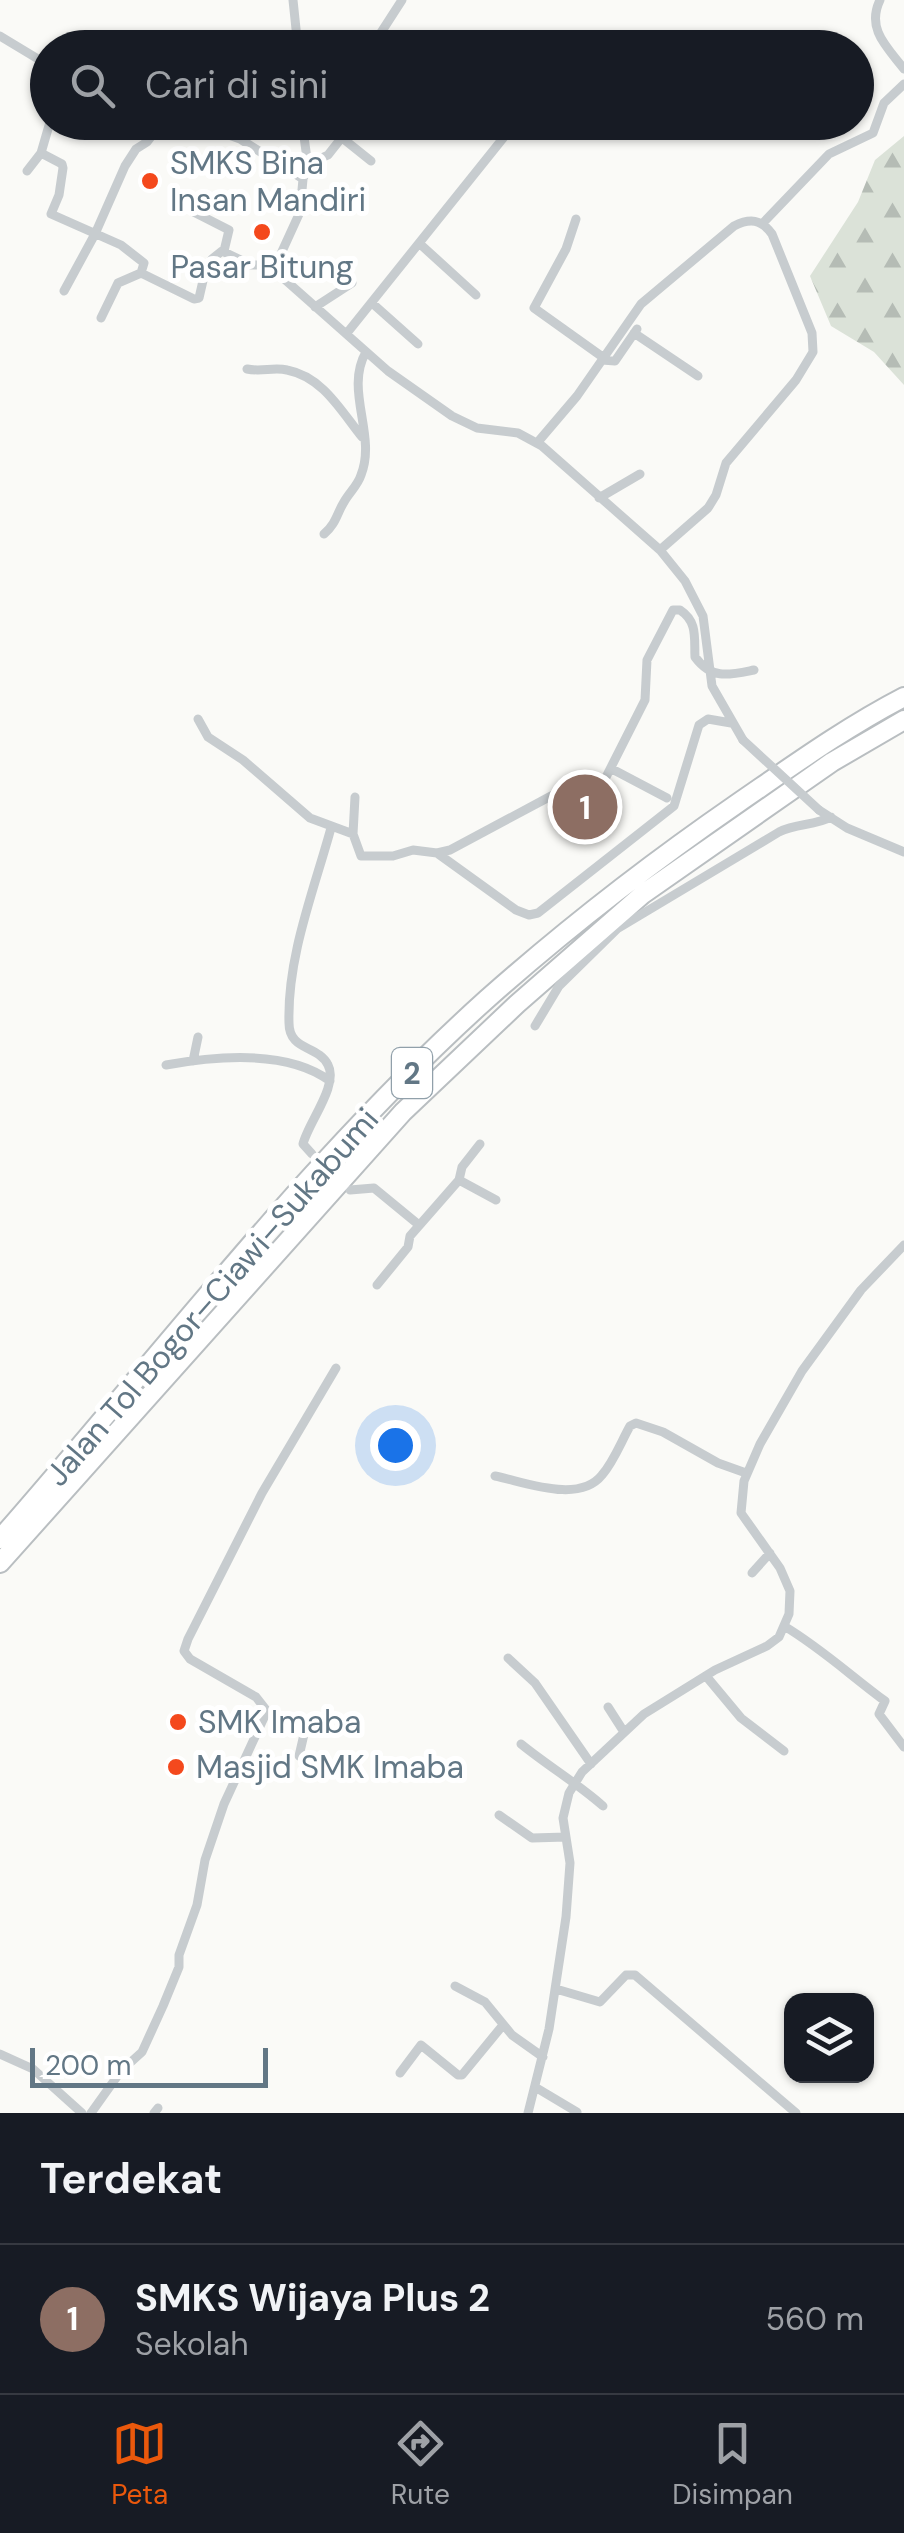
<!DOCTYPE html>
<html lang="id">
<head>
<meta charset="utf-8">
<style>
	body { margin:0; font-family:"DM Sans",sans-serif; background:#20242c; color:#f1f3f6 }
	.controls { position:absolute; right:30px; bottom:30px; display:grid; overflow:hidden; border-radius:20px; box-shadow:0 2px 8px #0004 }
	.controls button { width:90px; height:90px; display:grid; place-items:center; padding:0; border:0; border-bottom:2px solid #363941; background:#171b24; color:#f1f3f6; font:50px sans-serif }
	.scale { position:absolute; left:30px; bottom:25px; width:238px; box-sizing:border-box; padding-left:10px; border:5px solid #627785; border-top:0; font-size:28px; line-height:35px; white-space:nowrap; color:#627785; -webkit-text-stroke:8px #fff; paint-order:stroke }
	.you { position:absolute; left:395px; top:1445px; width:35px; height:35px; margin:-25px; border:8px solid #fff; border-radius:50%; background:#1a73e8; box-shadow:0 0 0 15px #1a73e833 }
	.badge { display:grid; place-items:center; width:65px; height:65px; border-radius:50%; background:#ea580c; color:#fff; font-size:32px; font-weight:700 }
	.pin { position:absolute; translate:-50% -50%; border:5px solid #fff; box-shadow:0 2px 10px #0006 }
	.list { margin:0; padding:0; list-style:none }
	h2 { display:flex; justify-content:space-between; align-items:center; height:130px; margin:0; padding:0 40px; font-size:42px }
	h2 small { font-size:32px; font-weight:400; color:#9ea1a6 }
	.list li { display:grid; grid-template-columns:65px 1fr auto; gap:30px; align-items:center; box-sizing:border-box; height:150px; padding:0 40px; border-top:2px solid #363941 }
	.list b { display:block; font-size:38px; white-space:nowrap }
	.list p { margin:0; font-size:32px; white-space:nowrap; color:#9ea1a6 }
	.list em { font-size:32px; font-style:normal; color:#9ea1a6 }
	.icon { flex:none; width:55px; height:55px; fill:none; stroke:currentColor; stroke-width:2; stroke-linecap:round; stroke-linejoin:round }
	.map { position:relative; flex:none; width:904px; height:2113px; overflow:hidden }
	.search { position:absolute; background:#171b24; box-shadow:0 2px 8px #0004; left:30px; right:30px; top:30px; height:110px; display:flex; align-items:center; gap:25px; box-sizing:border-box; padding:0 35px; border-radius:55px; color:#9ea1a6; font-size:38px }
	.sheet { height:280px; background:#171b24 }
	nav { display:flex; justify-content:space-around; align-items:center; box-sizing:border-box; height:140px; border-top:2px solid #363941; background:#171b24; font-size:28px; color:#9ea1a6 }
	nav a { display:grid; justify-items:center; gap:5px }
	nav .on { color:#ea580c }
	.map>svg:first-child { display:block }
</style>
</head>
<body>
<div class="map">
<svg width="904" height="2113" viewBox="0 0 904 2113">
	<defs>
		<pattern id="forest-firs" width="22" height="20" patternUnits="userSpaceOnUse" patternTransform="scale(2.5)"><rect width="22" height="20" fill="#dbe2d8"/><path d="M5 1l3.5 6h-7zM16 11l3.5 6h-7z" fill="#b5bcb5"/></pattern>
	</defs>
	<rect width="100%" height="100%" fill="#fafaf7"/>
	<path fill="url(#forest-firs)" d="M904,136V385L874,352L831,326L810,276L858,202L875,160Z"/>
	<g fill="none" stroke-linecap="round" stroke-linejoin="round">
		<defs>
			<path id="highway" d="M0,1539C160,1357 307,1161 487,999C566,929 651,863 738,803C792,766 846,727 904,697
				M0,1563L403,1112L517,1004L643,894L832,762L904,720"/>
		</defs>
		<use href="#highway" stroke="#b9bec1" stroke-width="22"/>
		<path stroke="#c7cccf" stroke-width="9" d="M293,0L298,48
			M880,0C866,29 887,47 904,69
			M0,36L48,65
			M371,48L402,0
			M48,101V117
			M50,122L41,153L62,164L63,168L59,195L51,214L121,245L144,263L141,273L194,299L199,298L205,272L212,259L222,251L251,265H280
			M193,122L240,139L303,179
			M302,122L308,166L303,179L300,212L279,258L283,278L388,371L452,416L477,428L518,433L542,446L660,550L685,581L703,616L712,686L743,740
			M341,137L371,161
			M308,164L328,155L354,122
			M27,171L41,153
			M178,204L229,230L224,251
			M576,219L566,249L534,308L604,358
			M763,223L829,154L873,133L884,103L904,84
			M420,244L476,295
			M64,291L95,234L125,166L136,149L147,142L162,122
			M372,303L418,344
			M315,307L352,283
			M101,318L118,283L141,273
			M347,333L508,132
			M634,333L698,376
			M602,360L615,361L637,329
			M247,369C261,372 274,367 287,370C323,377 341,411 362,437
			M537,443L577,396L641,304L734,226C750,218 761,219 772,234L812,333L813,352L796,380L726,463L716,495L708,508L660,550
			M599,498L640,474
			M324,534C336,524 337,513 344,502C349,493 358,485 361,475C377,435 344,390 366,352
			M198,719L208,737L243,760L310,818L353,834L361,856H393L413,850L437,853L450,850L551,796L602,785L645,700L647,660L673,610H680C698,622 694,638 695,657C712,680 729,675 754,670
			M612,769L667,798
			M819,810L847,828L904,852
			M353,834L355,797
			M437,853L516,910L529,915L538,913L674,806L699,725L708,719L731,723
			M535,1026L559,986L617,929L779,832C797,823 814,826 831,817
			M193,1061L198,1037
			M166,1065C216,1056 287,1049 330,1081
			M312,1154L303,1144C308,1123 339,1085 328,1065C318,1045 289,1051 289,1023C287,957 314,890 331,828
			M459,1180L496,1200
			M350,1190L374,1188L419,1225
			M377,1285L408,1247L410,1236L459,1180L462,1167L480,1144
			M495,1476C525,1482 579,1504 602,1475C614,1461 621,1442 630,1426L636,1423L663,1432L718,1463L746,1473
			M752,1573L770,1553
			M784,1626C821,1648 851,1676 885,1701L879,1714L904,1747
			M508,1658L535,1683L591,1764
			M706,1676L741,1718L784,1751
			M608,1707L624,1732
			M267,1711L305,1730L299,1756L314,1764
			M521,1744C548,1766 577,1783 603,1806
			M499,1815L532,1838L566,1837
			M455,1986L485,2002L512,2035L543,2057
			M556,1989L600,2002L626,1975H635L796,2113
			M0,2054L33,2069L82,2113
			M400,2073L421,2045L458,2075H462L503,2025
			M535,2087L577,2112
			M91,2113L121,2071L142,2052L163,2006L179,1967V1955L197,1905L205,1860L224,1804L267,1711L256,1697L190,1659L184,1651L188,1639L262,1493L336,1368
			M154,2113L158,2108
			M528,2113L549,2029L566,1917L570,1863L563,1818L569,1793L582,1772L644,1714L715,1670L767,1646L779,1637L789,1614L790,1591L780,1568L741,1513L744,1481L760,1444L802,1371L861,1290L904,1245"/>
		<use href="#highway" stroke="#fff" stroke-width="18"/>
		<path stroke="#c7cccf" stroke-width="9" d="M743,740L819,810"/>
	</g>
	<g fill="#f4491d" stroke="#fff" stroke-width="4">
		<circle cx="150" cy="181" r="10"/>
		<circle cx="262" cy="232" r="10"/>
		<circle cx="178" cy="1722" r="10"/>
		<circle cx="176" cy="1767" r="10"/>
	</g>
	<g text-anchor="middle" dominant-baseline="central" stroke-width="10" stroke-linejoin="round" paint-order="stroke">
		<rect fill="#fff" stroke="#91a0aa" stroke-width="2.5" x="392" y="1048" width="40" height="50" rx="8"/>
		<g font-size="30" font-weight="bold" fill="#627785">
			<text x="412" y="1073">2</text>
		</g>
		<g font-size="32" fill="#627785" stroke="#fff" text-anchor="start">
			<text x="170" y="163">SMKS Bina<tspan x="170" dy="37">Insan Mandiri</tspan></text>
			<text x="262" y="267" text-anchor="middle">Pasar Bitung</text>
			<text x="198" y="1722">SMK Imaba</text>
			<text x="196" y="1767">Masjid SMK Imaba</text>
		</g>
		<g font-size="32" fill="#627785" stroke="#fff">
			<text transform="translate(212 1297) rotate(-49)">Jalan Tol Bogor–Ciawi–Sukabumi</text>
		</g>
	</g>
</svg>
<div class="controls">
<button><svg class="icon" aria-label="layers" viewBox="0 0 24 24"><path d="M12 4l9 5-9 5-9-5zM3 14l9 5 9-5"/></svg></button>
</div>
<div class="scale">200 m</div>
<div class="you"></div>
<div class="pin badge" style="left:585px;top:807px;background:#8d6e63">1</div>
<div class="search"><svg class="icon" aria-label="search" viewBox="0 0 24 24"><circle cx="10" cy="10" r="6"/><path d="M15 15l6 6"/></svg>Cari di sini</div>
</div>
<section class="sheet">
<h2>Terdekat<small></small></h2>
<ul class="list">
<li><span class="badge" style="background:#8d6e63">1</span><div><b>SMKS Wijaya Plus 2</b><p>Sekolah</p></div><em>560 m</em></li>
</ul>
</section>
<nav>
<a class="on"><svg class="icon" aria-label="map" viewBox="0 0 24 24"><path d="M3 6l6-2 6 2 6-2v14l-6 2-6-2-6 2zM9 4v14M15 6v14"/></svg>Peta</a>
<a><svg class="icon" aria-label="directions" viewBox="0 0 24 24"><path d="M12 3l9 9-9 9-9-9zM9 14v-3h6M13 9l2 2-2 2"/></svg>Rute</a>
<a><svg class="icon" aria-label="saved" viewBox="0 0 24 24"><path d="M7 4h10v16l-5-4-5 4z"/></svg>Disimpan</a>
</nav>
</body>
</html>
